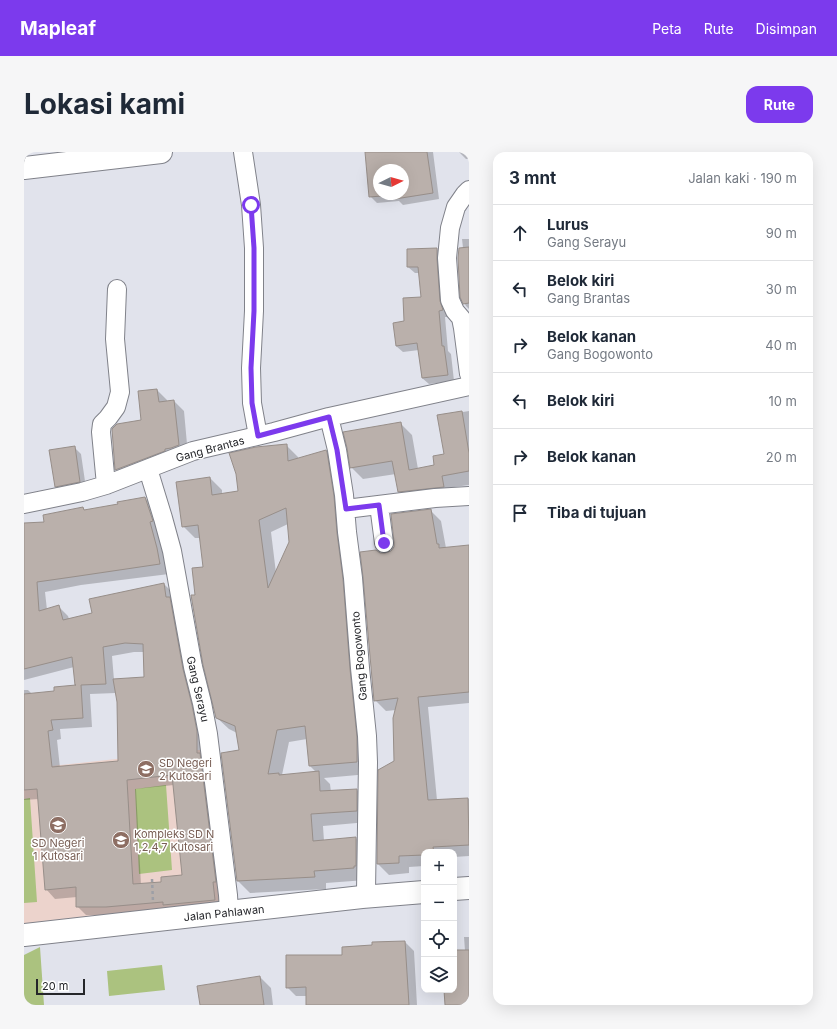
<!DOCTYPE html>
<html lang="id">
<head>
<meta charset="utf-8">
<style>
	body { margin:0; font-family:Inter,sans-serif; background:#f6f6f7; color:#1f2937 }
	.controls { position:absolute; right:12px; bottom:12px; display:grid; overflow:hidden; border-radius:8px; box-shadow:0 4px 16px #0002 }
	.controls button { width:36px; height:36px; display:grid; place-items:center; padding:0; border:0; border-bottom:1px solid #e0e1e3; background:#fff; color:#1f2937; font:20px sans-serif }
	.compass { position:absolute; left:349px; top:12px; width:36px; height:36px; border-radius:50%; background:#fff; box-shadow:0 4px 16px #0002; rotate:85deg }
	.scale { position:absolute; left:12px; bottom:10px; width:49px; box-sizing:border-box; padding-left:4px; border:2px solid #25262a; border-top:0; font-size:11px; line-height:14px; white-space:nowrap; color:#25262a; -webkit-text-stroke:3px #fff; paint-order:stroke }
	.stop { position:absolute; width:12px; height:12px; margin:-9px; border:3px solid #7c3aed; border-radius:50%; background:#fff }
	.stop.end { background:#7c3aed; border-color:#fff; box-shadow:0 1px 4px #0008 }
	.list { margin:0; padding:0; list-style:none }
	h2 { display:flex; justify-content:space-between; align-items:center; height:52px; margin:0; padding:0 16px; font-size:17px }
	h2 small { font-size:13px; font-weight:400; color:#747a83 }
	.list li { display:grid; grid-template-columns:26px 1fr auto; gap:12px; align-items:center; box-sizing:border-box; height:56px; padding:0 16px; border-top:1px solid #e0e1e3 }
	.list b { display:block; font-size:15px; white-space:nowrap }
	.list p { margin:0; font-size:13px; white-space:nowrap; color:#747a83 }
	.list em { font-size:13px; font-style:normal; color:#747a83 }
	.icon { flex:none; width:22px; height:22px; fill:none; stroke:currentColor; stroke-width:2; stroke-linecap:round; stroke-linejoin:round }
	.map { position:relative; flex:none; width:445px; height:853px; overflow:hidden; border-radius:12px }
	header { display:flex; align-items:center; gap:24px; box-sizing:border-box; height:56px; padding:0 20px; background:#7c3aed; color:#fff }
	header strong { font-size:19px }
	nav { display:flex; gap:22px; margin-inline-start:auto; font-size:14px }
	.intro { display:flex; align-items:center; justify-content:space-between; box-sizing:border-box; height:96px; padding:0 24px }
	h1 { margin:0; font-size:28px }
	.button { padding:10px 18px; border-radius:12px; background:#7c3aed; color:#fff; font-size:14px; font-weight:700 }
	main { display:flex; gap:24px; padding:0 24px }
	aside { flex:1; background:#fff; border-radius:12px; box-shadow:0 4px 16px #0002 }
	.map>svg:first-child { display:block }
</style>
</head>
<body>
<header>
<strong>Mapleaf</strong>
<nav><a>Peta</a><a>Rute</a><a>Disimpan</a></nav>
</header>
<div class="intro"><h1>Lokasi kami</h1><a class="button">Rute</a></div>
<main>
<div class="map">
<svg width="445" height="853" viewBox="0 0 445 853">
	<rect width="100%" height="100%" fill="#e1e3ec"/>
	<path fill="#ecd3cc" d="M184,597L201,758L0,779V617Z"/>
	<path fill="#abc27f" d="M142,633L148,718L115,722L111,637Z
		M6,646L13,750L0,751V647Z
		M16,795L20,853H0V803Z
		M138,813L141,838L85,844L83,819Z"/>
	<path fill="#0003" fill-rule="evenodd" d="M342,0H409L415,47L379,53L375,49L353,51L346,44ZM355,18H379V42H355Z
		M435,0H445V7H442Z
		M438,87H445V157L442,154L437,145L439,96Z
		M413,97L420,104L425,165H421L424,199L427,202L430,229L405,232L398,226L395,198L379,200L372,194L381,170L398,146L396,121H391L384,115V98Z
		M133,238L143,248V250L150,249L160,259L164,303L102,328L92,318L89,277L118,269Z
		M445,259V333L430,335L432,347L387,352L375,340L372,322L339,327L327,315L376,271L388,283L394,317L411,314L421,303L414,264Z
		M262,293L274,305V307L302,299L314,311L345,622L300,626L306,632L307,640L333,638L345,650L344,670L299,674L300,689L332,686L344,698L342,728L302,731V737L226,741L214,729L216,599L213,581L205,577L192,565L181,416L176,386H171L159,374L186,326L198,338V342L215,340ZM264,372L266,390L252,421L247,380ZM283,587L286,614L293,621L258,623L265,590Z
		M50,295L57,302L62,336L39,341L32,334Z
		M121,346L130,355L145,422L57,433L21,440L23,458L35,455L44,464L45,467L69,462L140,432L149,441L168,527L200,757L91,763H62L53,754V745L31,747L22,737L15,647L0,648V538H4L8,542L32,540L54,534L50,515L0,528V372L21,370L59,357L62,359L95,353ZM110,500H120L122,526L90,528L88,504ZM92,541L94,550L95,610L36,616L33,588L37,587L36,577L68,575L66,542ZM150,633L159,724L138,731L117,733L112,637Z
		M406,358L417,369L422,396L445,394V551L404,555L413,648L445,647V704L430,705V700H400V714L385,715V721L365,723L354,712L355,618L371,610L372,558L362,559L351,548L356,402H361L367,400Z
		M440,785H445V853H422L421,838H430V799H441Z
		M381,790L390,799L393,853H283V844H272L263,835L319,804L349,794Z
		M236,825L247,836L249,853H177Z"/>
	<path fill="#bab0ab" stroke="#978e89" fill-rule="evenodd" d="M341,0H403L409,41L371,47V43L345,45ZM355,18H379V42H355Z
		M445,95V151L439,152L436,145L434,106L435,96Z
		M413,96V107L416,149L419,158L415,159L418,194H420L424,223L398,226L393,191L372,194L369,171L380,169L379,146L397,145L394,115H383V97Z
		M133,237L135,250L150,248L155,293L147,296L141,297V299L91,318L88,277L93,272L117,268L114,239Z
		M438,259L445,301V319L418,324L420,335L374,340L368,309L326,316L323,296L319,280L377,270L385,318L410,313L409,304L420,302L413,263Z
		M263,292L264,309L302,298L303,300L310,344L313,381L319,427L326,517L333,585V610L285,614L281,574L253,578L244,622L255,621V623L295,619L296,639L333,637V659L287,662L289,689L332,685V714H330V716L290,719L291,725L213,729L197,601L215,598L211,574L192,566L179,513L167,443H171L168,416L179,415L174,373L158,375L152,330L186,325L188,343L214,339L212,322L205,301L232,295ZM262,356L265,390L244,436L235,368Z
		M51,294L56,330L31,335L25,298Z
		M121,345L129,369L126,370L133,396L136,412L48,425L13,430L15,459L35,453L39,468L68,461L65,447L140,431L142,445H146L159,517L168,553L173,579V601H176L192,730H189L191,748L139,753V750L82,755H52V735L21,738L13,637L0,638V542L30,539V535L52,533H51L48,505L0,517V371L20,370L19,363L59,355L60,358L94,352L93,350ZM101,491L119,492L120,525L89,527L93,550L94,609L28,615L24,579L29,578L27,568L59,566L57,533L82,532L79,495ZM148,623L158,723L137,725V730L109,732L103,628Z
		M407,357L413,392H415V396L445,393V540L394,545L404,648L444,646L445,693L409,695L410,700H400V703L375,704V711L353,712L354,618L370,609L369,566L374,546L350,549L339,425L336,400L352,398L356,401H361L367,399L370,395V390L367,362Z
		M381,789L385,853H282V835L262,836V803H318V795L348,793V790Z
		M430,798H445V853H421L420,838H430Z
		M236,824L240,853H176L173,834Z"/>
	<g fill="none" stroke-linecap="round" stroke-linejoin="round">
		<defs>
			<path id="street" d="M219,0L227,53L230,96V159L227,216L228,251L234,284
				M445,38L441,42L432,55L426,76L423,106L426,148L431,159L437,166L439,176L445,222
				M305,265L313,298L320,343L323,380L329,426L336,516L343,584L344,610L342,739L338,745
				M124,317L139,366L148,399L169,515L178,551L184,582L204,743L205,760
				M82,333L77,280L78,272L84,266L92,255L96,240L91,187L93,137
				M0,352L58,340L82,333L169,299L250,280L305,265L445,234
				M355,353L360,391
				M322,357L411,346L445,344"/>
			<path id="secondary" d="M0,16L137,0
				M430,737L445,736
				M0,783L338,745L400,740"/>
		</defs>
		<use href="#street" stroke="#80828a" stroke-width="20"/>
		<use href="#secondary" stroke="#80828a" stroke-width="24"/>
		<path stroke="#9d9fa6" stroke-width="2.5" stroke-dasharray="3 3" stroke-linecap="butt" d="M128,727L129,750"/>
		<use href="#street" stroke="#fff" stroke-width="18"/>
		<use href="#secondary" stroke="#fff" stroke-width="22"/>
	</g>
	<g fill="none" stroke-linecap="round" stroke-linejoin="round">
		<path stroke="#7c3aed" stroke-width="5" d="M227,53L230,96V159L227,216L228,251L234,284L305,265L313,298L322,357L355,353L360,391"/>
	</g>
	<defs>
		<symbol id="school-disc" viewBox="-11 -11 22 22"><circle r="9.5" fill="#8d6e63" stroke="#fff"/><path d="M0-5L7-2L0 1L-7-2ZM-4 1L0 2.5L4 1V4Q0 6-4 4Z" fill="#fff"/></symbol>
	</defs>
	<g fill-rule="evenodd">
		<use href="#school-disc" x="112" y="607" width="20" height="20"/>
		<use href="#school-disc" x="24" y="663" width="20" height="20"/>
		<use href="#school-disc" x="87" y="678" width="20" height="20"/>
	</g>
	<g text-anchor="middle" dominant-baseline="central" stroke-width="3" stroke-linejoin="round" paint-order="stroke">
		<g font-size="11" fill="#25262a" stroke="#fff">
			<text transform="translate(186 297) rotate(-15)">Gang Brantas</text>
			<text transform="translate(335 504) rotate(-95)">Gang Bogowonto</text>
			<text transform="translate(174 537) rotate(77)">Gang Serayu</text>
			<text transform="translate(200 761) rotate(-6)">Jalan Pahlawan</text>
		</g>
		<g font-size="11" fill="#785e54" stroke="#fff" text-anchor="start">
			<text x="135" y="611">SD Negeri<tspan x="135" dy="13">2 Kutosari</tspan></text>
			<text x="110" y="682">Kompleks SD N<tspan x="110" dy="13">1,2,4,7 Kutosari</tspan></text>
			<text x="34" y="691" text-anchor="middle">SD Negeri<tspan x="34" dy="13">1 Kutosari</tspan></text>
		</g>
	</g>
</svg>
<div class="controls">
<button>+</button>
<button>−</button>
<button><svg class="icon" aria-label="locate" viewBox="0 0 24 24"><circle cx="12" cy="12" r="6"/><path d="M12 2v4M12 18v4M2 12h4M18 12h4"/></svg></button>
<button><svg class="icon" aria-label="layers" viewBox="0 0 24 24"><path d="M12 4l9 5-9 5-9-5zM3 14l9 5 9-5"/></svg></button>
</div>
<svg class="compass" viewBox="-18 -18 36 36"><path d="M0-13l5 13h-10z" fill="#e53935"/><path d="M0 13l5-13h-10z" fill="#747a83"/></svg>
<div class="scale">20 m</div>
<div class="stop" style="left:227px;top:53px"></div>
<div class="stop end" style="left:360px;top:391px"></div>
</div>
<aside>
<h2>3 mnt<small>Jalan kaki · 190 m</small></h2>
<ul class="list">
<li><svg class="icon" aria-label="ahead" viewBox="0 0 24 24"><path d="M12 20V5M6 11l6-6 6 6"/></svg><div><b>Lurus</b><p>Gang Serayu</p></div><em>90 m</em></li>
<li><svg class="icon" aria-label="left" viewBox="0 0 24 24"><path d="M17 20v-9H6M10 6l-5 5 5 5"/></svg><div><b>Belok kiri</b><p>Gang Brantas</p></div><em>30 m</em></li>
<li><svg class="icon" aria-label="right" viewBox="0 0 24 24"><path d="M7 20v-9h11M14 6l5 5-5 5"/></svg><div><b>Belok kanan</b><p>Gang Bogowonto</p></div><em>40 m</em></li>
<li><svg class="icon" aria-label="left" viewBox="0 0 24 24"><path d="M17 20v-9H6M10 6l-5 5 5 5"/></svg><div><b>Belok kiri</b></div><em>10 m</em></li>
<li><svg class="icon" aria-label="right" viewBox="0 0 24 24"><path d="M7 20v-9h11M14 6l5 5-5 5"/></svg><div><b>Belok kanan</b></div><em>20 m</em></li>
<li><svg class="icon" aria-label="arrive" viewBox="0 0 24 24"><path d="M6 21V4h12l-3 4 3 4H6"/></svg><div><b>Tiba di tujuan</b></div></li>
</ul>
</aside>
</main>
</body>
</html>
